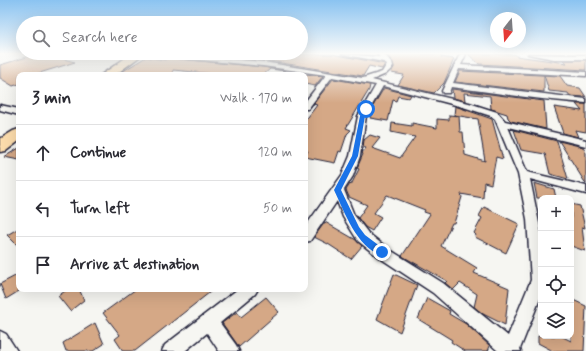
<!DOCTYPE html>
<html lang="en">
<head>
<meta charset="utf-8">
<style>
	body { margin:0; font-family:Mynerve,sans-serif; background:#f2f2f3; color:#2b2b33 }
	.controls { position:absolute; right:12px; bottom:12px; display:grid; overflow:hidden; border-radius:8px; box-shadow:0 4px 16px #0002 }
	.controls button { width:36px; height:36px; display:grid; place-items:center; padding:0; border:0; border-bottom:1px solid #e1e1e2; background:#fff; color:#2b2b33; font:20px sans-serif }
	.compass { position:absolute; left:490px; top:12px; width:36px; height:36px; border-radius:50%; background:#fff; box-shadow:0 4px 16px #0002; rotate:197deg }
	.stop { position:absolute; width:12px; height:12px; margin:-9px; border:3px solid #1a73e8; border-radius:50%; background:#fff }
	.stop.end { background:#1a73e8; border-color:#fff; box-shadow:0 1px 4px #0008 }
	.list { margin:0; padding:0; list-style:none }
	h2 { display:flex; justify-content:space-between; align-items:center; height:52px; margin:0; padding:0 16px; font-size:17px }
	h2 small { font-size:13px; font-weight:400; color:#7c7c81 }
	.list li { display:grid; grid-template-columns:26px 1fr auto; gap:12px; align-items:center; box-sizing:border-box; height:56px; padding:0 16px; border-top:1px solid #e1e1e2 }
	.list b { display:block; font-size:15px; white-space:nowrap }
	.list em { font-size:13px; font-style:normal; color:#7c7c81 }
	.icon { flex:none; width:22px; height:22px; fill:none; stroke:currentColor; stroke-width:2; stroke-linecap:round; stroke-linejoin:round }
	.map { position:relative; flex:none; width:586px; height:351px; overflow:hidden }
	.search { position:absolute; background:#fff; box-shadow:0 4px 16px #0002; left:16px; top:16px; width:292px; height:44px; display:flex; align-items:center; gap:10px; box-sizing:border-box; padding:0 14px; border-radius:22px; color:#7c7c81; font-size:15px }
	.panel { position:absolute; background:#fff; box-shadow:0 4px 16px #0002; left:16px; top:72px; width:292px; height:220px; border-radius:8px }
	.map>svg:first-child { display:block }
</style>
</head>
<body>
<div class="map">
<svg width="586" height="351" viewBox="0 0 586 351">
	<rect width="100%" height="100%" fill="#f6f6f2"/>
	<filter id="ink" filterUnits="userSpaceOnUse"><feTurbulence type="fractalNoise" baseFrequency=".025" numOctaves="2"/><feDisplacementMap in="SourceGraphic" scale="8" xChannelSelector="R" yChannelSelector="G"/><feConvolveMatrix kernelMatrix="1 2 1 2 8 2 1 2 1" color-interpolation-filters="sRGB"/></filter>
	<g filter="url(#ink)">
		<path fill="#d5a886" stroke="#22223b" d="M37,54H44L75,62L33,75H19V84L13,86L0,78V65Z
			M193,54L232,57L235,54H332L385,64L382,69L369,66L363,76L263,60Z
			M386,54H443L441,57L454,59L444,83L434,93L398,85L404,75L391,73L394,67L393,63Z
			M468,54H515L516,56L567,63L563,60H586V70L479,64Z
			M146,57L165,60L169,57L179,59L263,67L286,71L270,69L263,75H226L173,70V75L120,73Z
			M460,71L560,76L567,86L580,88L586,97L570,96L568,93L549,91L544,75V92L455,82Z
			M305,74L323,76L315,86L305,84Z
			M333,79L370,85L369,90L346,128L351,130L347,134L341,152L339,151L335,163L305,157L308,151L305,150V121L317,105L313,104Z
			M384,88L411,95L409,98L398,96L396,101L393,100L388,121L370,118L373,106Z
			M452,89L544,101L546,129L511,121L508,118L507,114L491,109L490,96L464,93L465,101L453,98Z
			M576,104H586V132L575,130L578,137L563,133L554,107L582,111Z
			M455,106L492,119L503,159L496,157L491,184L484,182L483,198L461,194L462,197L454,223H452L441,246L477,268L474,273L509,288L505,325L483,314L474,307L477,294L460,283L453,290L445,283L447,281L402,256L430,214L424,212L425,210L387,195L374,213L381,217L372,231L365,227L358,218L367,205L349,197L346,190L350,184L351,185L359,169L357,168L363,154L362,153L366,148L363,147L364,140L370,135L380,138L372,148L400,158L415,137L391,132L392,123L412,126V123L437,128V119L449,120V115L459,116L460,132H463L465,155L485,161L478,119L454,115Z
			M514,130L557,141L568,179L550,174L545,154L521,150Z
			M559,141L583,147L586,153V184Z
			M19,148V160L4,157Z
			M534,183L554,189L556,198H537Z
			M571,204L580,206L585,228L582,227L585,251L571,246Z
			M484,207L519,224L506,253L475,237L476,235L474,233L482,218L479,216Z
			M325,222L356,240L362,246L351,259L328,244L314,237Z
			M19,228V247L7,235Z
			M19,274V291L6,299L0,284Z
			M394,274L417,285L400,332L377,319Z
			M68,289H79L84,300L70,311L58,296Z
			M136,289H214L135,351H123L115,339L120,335L103,313Z
			M266,297L279,312L239,347L222,323L237,312L241,317Z
			M427,298L450,311L449,314L466,324L490,346L488,351H465L451,342L452,340L418,319Z
			M571,299L586,306L584,351H553L538,343V336H561L571,341Z
			M95,323L104,344L93,351H66L63,343Z"/>
		<g fill="none" stroke-linecap="round" stroke-linejoin="round">
			<defs>
				<path id="street" d="M164,54L263,62L363,78L382,72L387,64L384,62L342,54L380,57L377,54H384L392,63L393,67L386,74L372,80L469,103L497,112L505,121L586,140V146L508,127L527,172L586,186V194L530,179L541,233V296L520,349L521,351H498L433,293L377,256L358,241L343,217L337,201L310,241L305,242V227L342,175L350,156L358,116L376,85L332,77L308,109H305V102L326,75L263,66L179,58ZM383,86L463,107L491,116L495,119L518,174L527,219L531,280L508,336L443,283L387,248L368,233L354,215L344,190L353,176L360,156L366,116Z
					M460,54H466L461,65L586,72V76L459,69L453,83L586,99V103C541,100 496,93 451,87L449,93H443L442,91Z
					M528,54L586,55V59H554Z
					M0,105L19,109V115L0,110Z
					M238,289H258L255,294L220,323L236,345L239,351H219L207,333L185,351H162L165,345Z
					M0,331L6,334L17,351H0Z"/>
				<path id="highway" d="M131,54H143L115,75H101Z
					M19,129V141L6,151L0,152V139L13,131Z"/>
			</defs>
			<use href="#street" stroke="#22223b" stroke-width="3"/>
			<use href="#highway" stroke="#22223b" stroke-width="3"/>
			<use href="#street" fill="#f6f6f2" fill-rule="evenodd"/>
			<use href="#highway" fill="#fcdcac" fill-rule="evenodd"/>
		</g>
	</g>
	<linearGradient id="sky" x2="0" y2="1"><stop stop-color="#8ac3f1"/><stop offset="0.52" stop-color="#fbfbf9"/><stop offset="1" stop-color="#fbfbf9" stop-opacity="0"/></linearGradient>
	<rect width="586" height="103" fill="url(#sky)"/>
	<path fill="#1a73e8" d="M366,107L369,109L365,116L358,156L341,190L359,227L365,235L385,250L386,252L382,256C356,246 345,213 334,190L352,156L360,116Z"/>
</svg>
<div class="controls">
<button>+</button>
<button>−</button>
<button><svg class="icon" aria-label="locate" viewBox="0 0 24 24"><circle cx="12" cy="12" r="6"/><path d="M12 2v4M12 18v4M2 12h4M18 12h4"/></svg></button>
<button><svg class="icon" aria-label="layers" viewBox="0 0 24 24"><path d="M12 4l9 5-9 5-9-5zM3 14l9 5 9-5"/></svg></button>
</div>
<svg class="compass" viewBox="-18 -18 36 36"><path d="M0-13l5 13h-10z" fill="#e53935"/><path d="M0 13l5-13h-10z" fill="#7c7c81"/></svg>
<div class="stop" style="left:366px;top:109px"></div>
<div class="stop end" style="left:382px;top:252px"></div>
<div class="search"><svg class="icon" aria-label="search" viewBox="0 0 24 24"><circle cx="10" cy="10" r="6"/><path d="M15 15l6 6"/></svg>Search here</div>
<section class="panel">
<h2>3 min<small>Walk · 170 m</small></h2>
<ul class="list">
<li><svg class="icon" aria-label="ahead" viewBox="0 0 24 24"><path d="M12 20V5M6 11l6-6 6 6"/></svg><div><b>Continue</b></div><em>120 m</em></li>
<li><svg class="icon" aria-label="left" viewBox="0 0 24 24"><path d="M17 20v-9H6M10 6l-5 5 5 5"/></svg><div><b>Turn left</b></div><em>50 m</em></li>
<li><svg class="icon" aria-label="arrive" viewBox="0 0 24 24"><path d="M6 21V4h12l-3 4 3 4H6"/></svg><div><b>Arrive at destination</b></div></li>
</ul>
</section>
</div>
</body>
</html>
